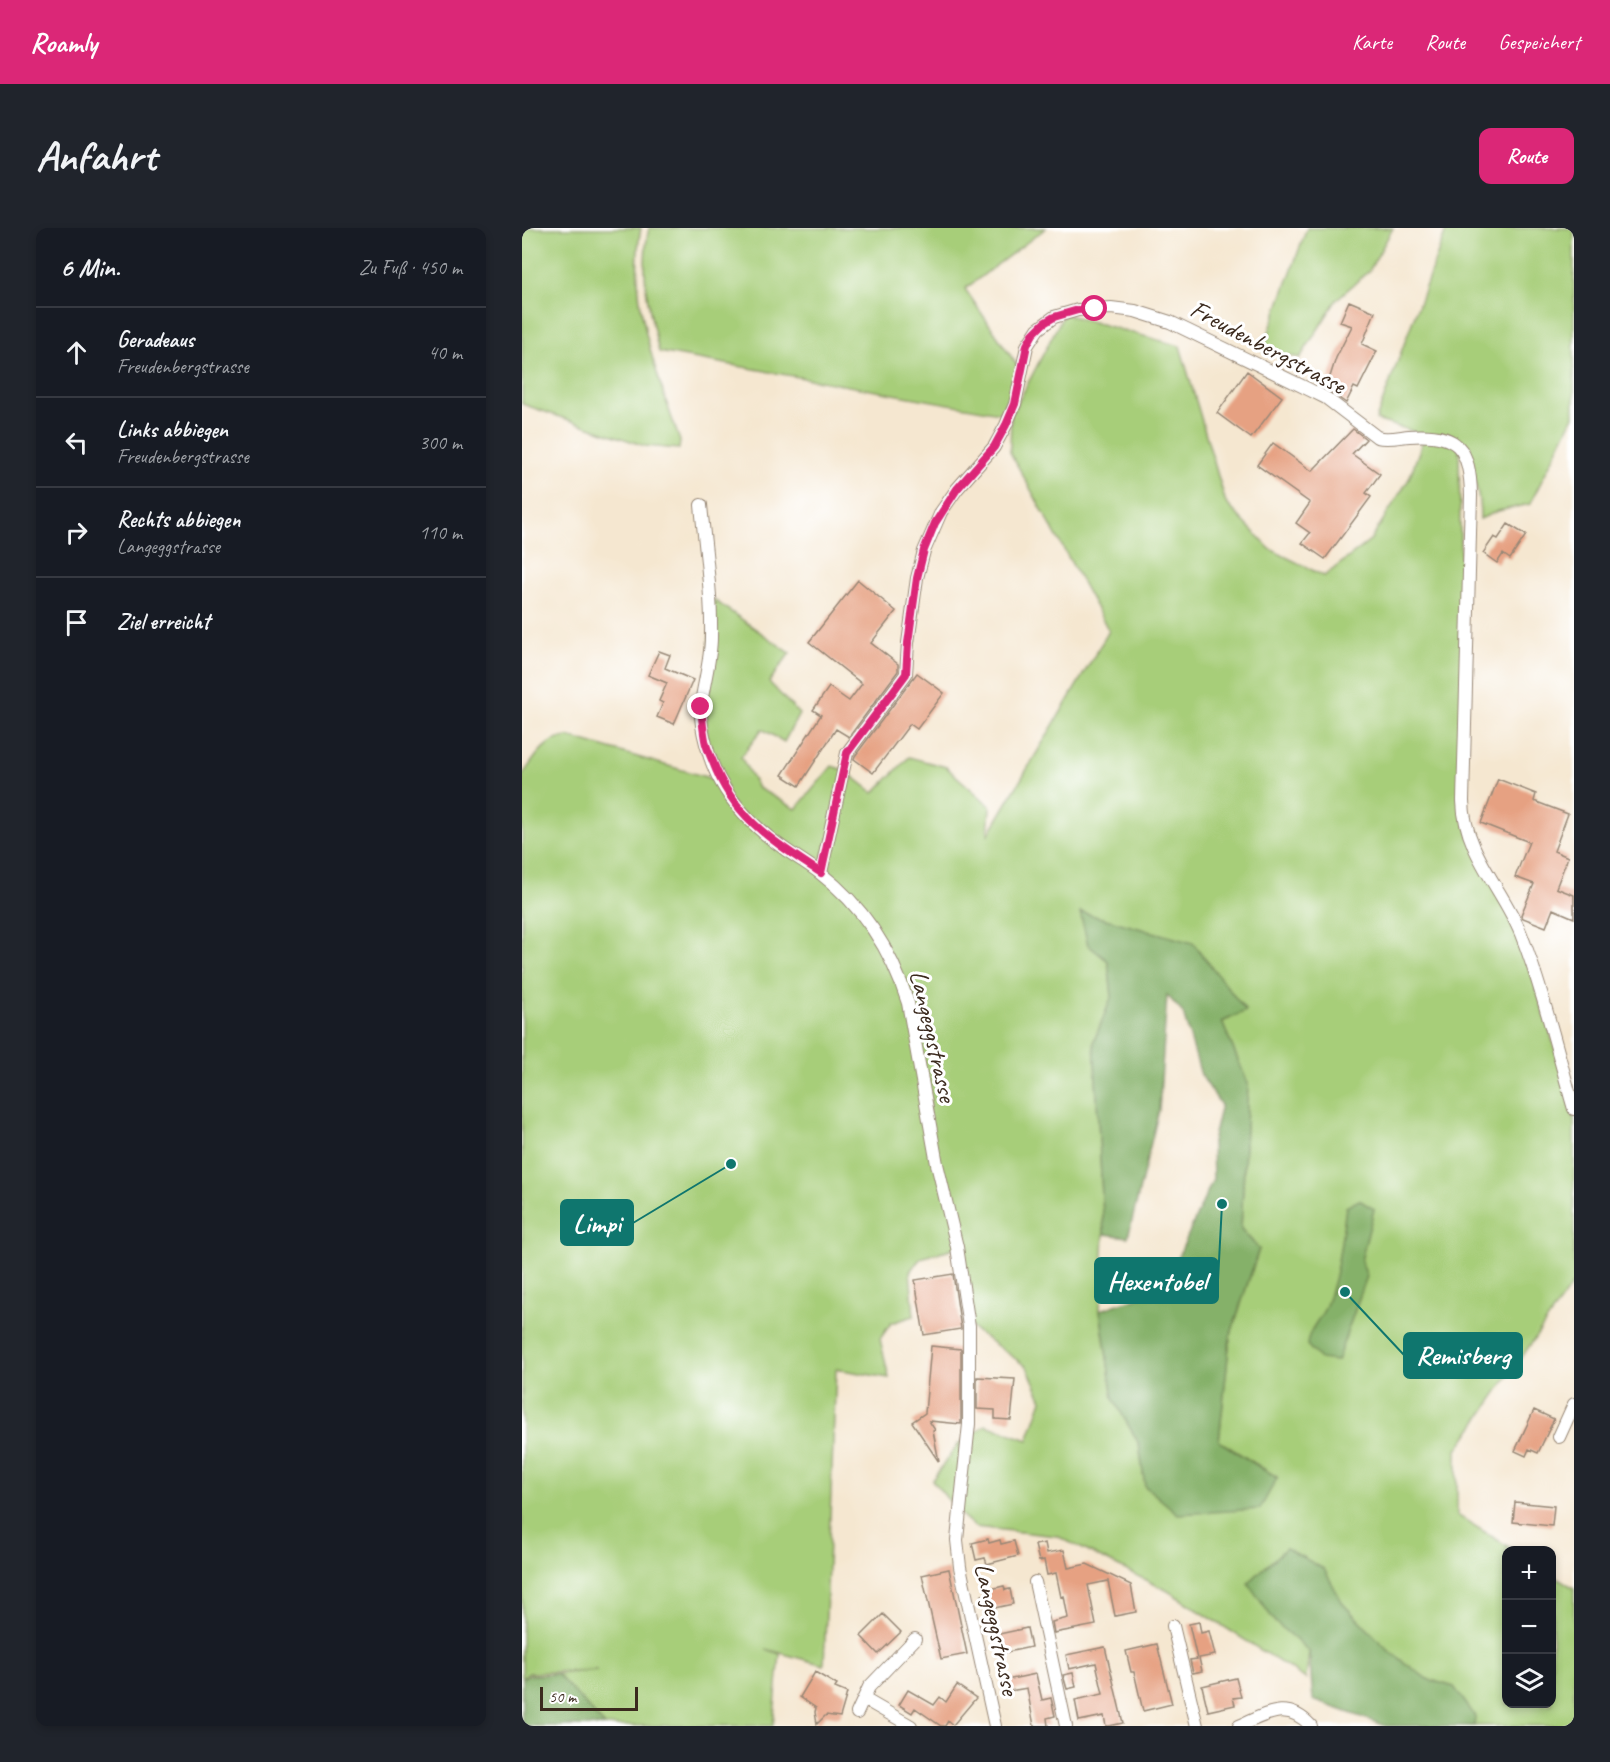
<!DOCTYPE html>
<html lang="de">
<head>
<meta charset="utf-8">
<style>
	body { margin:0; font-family:Caveat,sans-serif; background:#20242c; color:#f1f3f6 }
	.controls { position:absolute; right:18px; bottom:18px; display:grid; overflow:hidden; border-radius:12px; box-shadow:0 3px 9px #0003 }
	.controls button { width:54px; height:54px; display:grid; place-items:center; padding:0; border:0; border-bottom:2px solid #363941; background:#171b24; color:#f1f3f6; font:30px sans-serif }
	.scale { position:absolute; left:18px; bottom:15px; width:98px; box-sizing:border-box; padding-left:6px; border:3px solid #3b2a1e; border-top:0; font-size:16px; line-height:21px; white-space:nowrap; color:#3b2a1e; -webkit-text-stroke:4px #fff; paint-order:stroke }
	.stop { position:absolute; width:18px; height:18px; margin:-14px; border:4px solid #db2777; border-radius:50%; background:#fff }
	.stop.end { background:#db2777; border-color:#fff; box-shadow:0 2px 6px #0008 }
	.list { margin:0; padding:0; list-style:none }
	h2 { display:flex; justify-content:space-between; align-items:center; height:78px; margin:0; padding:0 24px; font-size:26px }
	h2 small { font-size:20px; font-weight:400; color:#9ea1a6 }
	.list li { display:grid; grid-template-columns:39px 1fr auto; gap:18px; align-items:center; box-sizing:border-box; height:90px; padding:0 24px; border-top:2px solid #363941 }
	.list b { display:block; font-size:22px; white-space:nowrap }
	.list p { margin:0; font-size:20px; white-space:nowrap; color:#9ea1a6 }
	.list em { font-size:20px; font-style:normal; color:#9ea1a6 }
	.icon { flex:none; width:33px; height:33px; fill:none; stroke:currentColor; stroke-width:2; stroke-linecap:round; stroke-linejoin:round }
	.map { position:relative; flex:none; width:1052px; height:1498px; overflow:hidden; border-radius:12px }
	header { display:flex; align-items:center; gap:36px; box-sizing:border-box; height:84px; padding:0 30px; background:#db2777; color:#fff }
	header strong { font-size:28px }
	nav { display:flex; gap:33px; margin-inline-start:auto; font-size:21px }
	.intro { display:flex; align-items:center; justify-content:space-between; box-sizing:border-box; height:144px; padding:0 36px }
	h1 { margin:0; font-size:42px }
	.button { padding:15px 27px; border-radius:12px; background:#db2777; color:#fff; font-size:21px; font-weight:700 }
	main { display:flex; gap:36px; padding:0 36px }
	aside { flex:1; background:#171b24; border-radius:12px; box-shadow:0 3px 9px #0003 }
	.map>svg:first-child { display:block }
</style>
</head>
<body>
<header>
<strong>Roamly</strong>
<nav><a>Karte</a><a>Route</a><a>Gespeichert</a></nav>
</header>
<div class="intro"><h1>Anfahrt</h1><a class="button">Route</a></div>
<main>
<aside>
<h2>6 Min.<small>Zu Fuß · 450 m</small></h2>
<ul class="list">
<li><svg class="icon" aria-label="ahead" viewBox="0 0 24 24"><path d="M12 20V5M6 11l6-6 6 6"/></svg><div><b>Geradeaus</b><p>Freudenbergstrasse</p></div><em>40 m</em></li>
<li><svg class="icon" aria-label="left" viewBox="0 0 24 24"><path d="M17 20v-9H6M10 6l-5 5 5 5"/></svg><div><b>Links abbiegen</b><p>Freudenbergstrasse</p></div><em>300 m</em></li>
<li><svg class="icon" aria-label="right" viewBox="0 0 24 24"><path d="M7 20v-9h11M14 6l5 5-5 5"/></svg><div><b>Rechts abbiegen</b><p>Langeggstrasse</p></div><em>110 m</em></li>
<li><svg class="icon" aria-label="arrive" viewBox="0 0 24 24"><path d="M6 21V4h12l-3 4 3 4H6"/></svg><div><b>Ziel erreicht</b></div></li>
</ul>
</aside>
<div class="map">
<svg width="1052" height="1498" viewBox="0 0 1052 1498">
	<rect width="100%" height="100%" fill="#fff"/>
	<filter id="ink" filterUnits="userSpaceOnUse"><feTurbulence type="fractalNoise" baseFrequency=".0167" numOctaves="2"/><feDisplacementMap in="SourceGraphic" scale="12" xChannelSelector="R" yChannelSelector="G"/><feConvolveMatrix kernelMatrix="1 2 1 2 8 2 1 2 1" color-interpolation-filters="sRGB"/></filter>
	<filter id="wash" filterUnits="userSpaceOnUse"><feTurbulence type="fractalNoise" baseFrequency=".008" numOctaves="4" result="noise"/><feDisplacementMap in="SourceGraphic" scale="24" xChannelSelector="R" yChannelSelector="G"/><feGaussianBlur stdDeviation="1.35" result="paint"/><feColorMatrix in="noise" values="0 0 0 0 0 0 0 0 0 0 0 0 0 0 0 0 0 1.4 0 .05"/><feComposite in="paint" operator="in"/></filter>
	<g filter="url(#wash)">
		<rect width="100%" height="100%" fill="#f5e7d0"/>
		<path fill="#a7ce79" stroke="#717c4c" stroke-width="1.5" fill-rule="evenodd" d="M0,0H119C105,68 135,149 158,213L157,221L123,218L0,176Z
			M127,0H524L443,61L499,143L491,184L542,86L658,118L704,275L748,321L802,348L848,313L887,251L903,207L854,192L925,0H1052V188L1008,276L976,283L958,291C958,263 952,245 937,221L942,585L993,693L1052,881V1054L935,1222V1287L992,1322H984V1476H1030V1346L1052,1360V1498H948L932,1459L905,1451L867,1423L822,1377L753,1394L787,1423L784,1451L646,1363L535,1308L453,1299L437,1285L410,1252L437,1215L464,1197L506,1212L520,1172L505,1139L447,1098L435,1019L399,1030L388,1043L392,1088L369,1095L358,1111L367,1150L314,1141L302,1437L244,1421L258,1426L251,1498H83L35,1446L75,1442L7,1445L0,1449V548C13,529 23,510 47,509L198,553L183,514L189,370L268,425L247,454L277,486L262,514L240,501L219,529L236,560L274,581L310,538L322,542L352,565L387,529L424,539L468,578L466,607L587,403L488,224L489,187L137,124C127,81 117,45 127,0ZM566,716L723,783L700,794L726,856L719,1001L737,1021L708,1109L697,1213L755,1249L623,1259L617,1216L591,1170L578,1082L582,1006L572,813L590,768L586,733Z
			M785,0H871L847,43L815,71L778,130L740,123Z"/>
		<path fill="#85b169" stroke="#606e44" stroke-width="1.5" d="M558,684L671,715L724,783L700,794L726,856L719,1001L737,1021L708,1109L697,1213L755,1250L738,1281L656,1286L623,1258L617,1216L591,1170L578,1082L642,1061L691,951L690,914L699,877L679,847L661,785L645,767L637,882L606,1009L582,1006L572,813L590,768L586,733L566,717Z
			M837,972L852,981L839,1033L845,1048L815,1133L798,1131L785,1117C786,1102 797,1093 803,1080C816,1048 819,1013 824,979Z
			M764,1320L802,1341L822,1377L867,1423L905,1451L932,1459L953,1488L952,1498H864L791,1472L787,1423L753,1394L726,1355Z
			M35,1446L83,1498H0V1449L8,1447Z"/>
		<g id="blocks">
			<path fill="#e6a182" d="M827,73L853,84L840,116L855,123L836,161L832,159L824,175L804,161L814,130L830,98L818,94Z
				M725,143L760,169L729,210L695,185Z
				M831,201L844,211L830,226L858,246L844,265L849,269L803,331L780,315L788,305L774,295L788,275L735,237L751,215L790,243Z
				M986,296L1004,307L988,331L981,326L975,335L961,325L972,309L976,311Z
				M336,352L374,383L349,415L376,436V443L327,509L314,501L277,558L260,547L299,487L291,482L307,459L327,473L340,456L287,414Z
				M137,423L148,427L143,440L171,452L152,496L135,489L141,475L137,473L145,455L126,447Z
				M395,445L422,465L395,501L388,496L351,545L332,531L333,528Z
				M976,551L1014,566L1012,573L1046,586L1032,623L1046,629L1034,660L1052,667V690L1031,681L1024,699L1001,690L999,687L1012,656L993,649L1007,614L959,595Z
				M431,1046L439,1101L402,1107L393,1052Z
				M409,1118L439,1121V1196L407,1193L413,1202L411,1203L417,1234L390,1194L403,1185Z
				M455,1149L493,1151L489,1192L473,1191V1182L455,1181Z
				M1012,1182L1032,1191L1016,1225L1007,1221L1004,1228L993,1223Z
				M993,1274L1032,1278L1030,1298L991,1294Z
				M466,1311L467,1315L478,1312L479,1316L492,1313L496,1328L465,1336L463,1330L454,1332L450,1315Z
				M523,1315L525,1325L542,1322L546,1340L565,1336L609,1357L614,1384L593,1388L586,1353L566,1357L574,1397L532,1405L530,1394L546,1390L542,1368L539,1369L534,1345L525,1347L522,1332L517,1333L513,1317Z
				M427,1341L445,1426L419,1431L400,1347Z
				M482,1358L483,1362L488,1361L491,1376L463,1382L460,1367L465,1366L464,1362Z
				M361,1386L379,1404L356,1426L339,1408Z
				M677,1394L679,1405L687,1403L693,1427L677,1430L680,1443L671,1445L668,1432L675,1431L667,1396Z
				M505,1400L509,1419L481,1425L477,1406Z
				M635,1416L650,1476L621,1483L612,1444H609L604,1423Z
				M583,1419L601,1495L587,1498H584L582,1488L557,1493L553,1472L581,1466L574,1435L547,1441L544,1427Z
				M293,1444L315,1457L313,1460L325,1465L318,1489L304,1487L295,1496L293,1484L294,1480L278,1469Z
				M551,1445L554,1459L545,1461L541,1447Z
				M514,1446L520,1472L529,1470L533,1488L525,1490L526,1498H512L505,1460L482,1464L479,1453Z
				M714,1450L719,1469L711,1470L713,1477L686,1483L680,1458Z
				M435,1457L454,1470L431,1497L426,1493L423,1498H419L393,1480L390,1485L377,1477L386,1462L412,1477L418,1469L424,1474Z"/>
		</g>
	</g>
	<g filter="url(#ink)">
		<use href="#blocks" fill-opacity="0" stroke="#988877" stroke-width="1.5"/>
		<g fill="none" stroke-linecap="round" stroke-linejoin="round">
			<defs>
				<path id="minor" d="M179,277C183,321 190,365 189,409C189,431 182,454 179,476C177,499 188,535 199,554C215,583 238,604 264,622C276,630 288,637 298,645C341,678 370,724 386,775L415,936L435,1019L447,1098V1196L435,1312L438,1339L473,1498
					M299,645L325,525L384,446L386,415L395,350L402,323L419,284L435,261L472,219L484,197L493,176L505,118L516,101L532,89L556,82L589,80L613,83L648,94L786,161L804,170L855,209C865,212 877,209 887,208C936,204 948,220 949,267L941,573C942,624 981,661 999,706C1021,762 1035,823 1052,881
					M1037,1209L1052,1176
					M513,1354L544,1498
					M651,1398L675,1498
					M342,1471L389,1498
					M335,1485L347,1459L393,1411
					M717,1498C743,1487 765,1471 789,1498"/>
			</defs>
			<use href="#minor" stroke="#988877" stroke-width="14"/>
			<use href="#minor" stroke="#fff" stroke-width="12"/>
		</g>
	</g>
	<g fill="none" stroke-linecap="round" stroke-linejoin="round" filter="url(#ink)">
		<path stroke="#db2777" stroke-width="8" d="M179,479C180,490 181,501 183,512C184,519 188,527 191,534C212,590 251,613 299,645L325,525L384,446L386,415L395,350L402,322L413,295L435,261L472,219L484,197L493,176L505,117L511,106L522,95L532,89L556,82L573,81"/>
	</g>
	<g text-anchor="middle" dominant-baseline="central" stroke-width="6" stroke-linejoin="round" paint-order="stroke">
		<g font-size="26" fill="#3b2a1e" stroke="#fff">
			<text transform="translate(746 119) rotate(28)">Freudenbergstrasse</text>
			<text transform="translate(411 808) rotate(77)">Langeggstrasse</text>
			<text transform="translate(475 1401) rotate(78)">Langeggstrasse</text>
		</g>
	</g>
	<path fill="none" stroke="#0f766e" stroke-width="2" d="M209 936L111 995M700 976L696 1052M823 1064L882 1127"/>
	<g fill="#0f766e" stroke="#fff" stroke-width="2">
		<circle cx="209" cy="936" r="6"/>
		<circle cx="700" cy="976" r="6"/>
		<circle cx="823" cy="1064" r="6"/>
	</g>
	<g fill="#0f766e" stroke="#0f766e" stroke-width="2">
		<rect x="39" y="972" width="72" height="45" rx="6"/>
		<rect x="573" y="1030" width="123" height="45" rx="6"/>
		<rect x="882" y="1105" width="118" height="45" rx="6"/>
	</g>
	<g font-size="27" text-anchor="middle" font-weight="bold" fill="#fff">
		<text x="75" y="1004">Limpi</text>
		<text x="635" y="1062">Hexentobel</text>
		<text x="941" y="1136">Remisberg</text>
	</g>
</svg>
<div class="controls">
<button>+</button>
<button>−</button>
<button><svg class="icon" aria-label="layers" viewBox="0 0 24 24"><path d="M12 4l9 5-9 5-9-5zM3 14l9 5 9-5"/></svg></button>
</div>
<div class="scale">50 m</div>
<div class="stop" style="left:573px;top:81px"></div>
<div class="stop end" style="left:179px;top:479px"></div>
</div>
</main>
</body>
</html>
